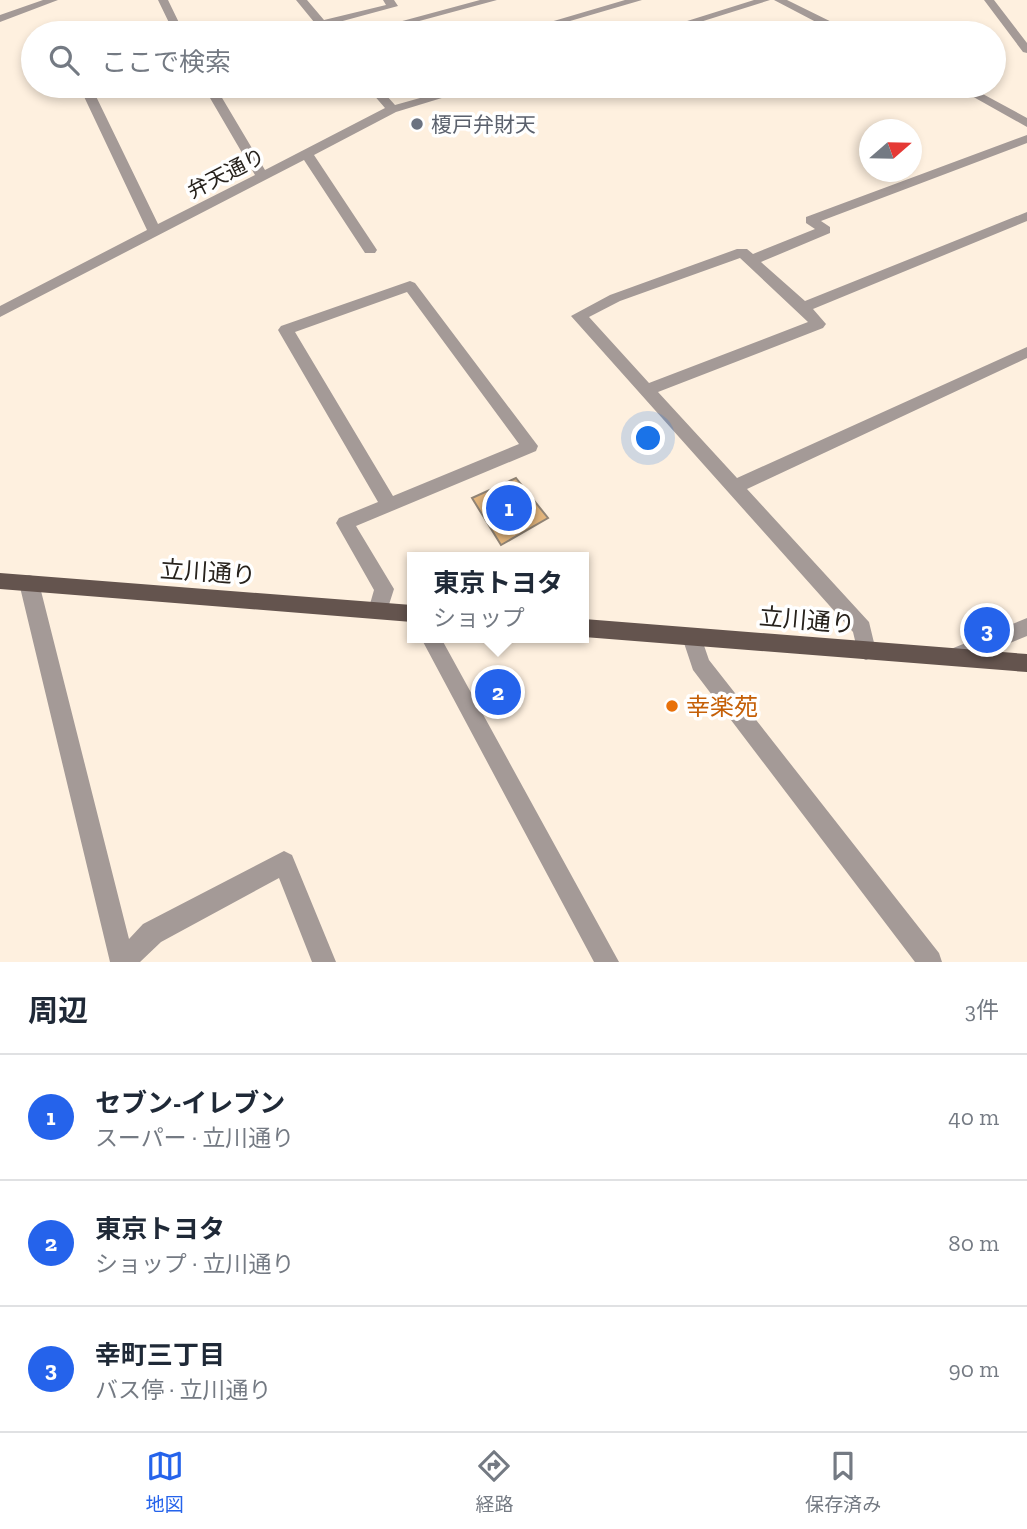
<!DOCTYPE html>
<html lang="ja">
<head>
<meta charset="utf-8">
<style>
	body { margin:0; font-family:"Zilla Slab","Noto Sans JP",serif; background:#f2f2f3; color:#1f2937 }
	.compass { position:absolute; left:859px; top:119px; width:63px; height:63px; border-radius:50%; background:#fff; box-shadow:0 4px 10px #0003; rotate:70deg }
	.you { position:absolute; left:649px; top:439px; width:24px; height:24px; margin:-18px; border:5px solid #fff; border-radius:50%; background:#1a73e8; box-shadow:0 0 0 10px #1a73e833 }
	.badge { display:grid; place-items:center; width:46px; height:46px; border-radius:50%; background:#2563eb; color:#fff; font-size:23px; font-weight:700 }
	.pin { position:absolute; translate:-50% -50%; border:4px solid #fff; box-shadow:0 2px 7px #0006 }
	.popup { position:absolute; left:407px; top:552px; width:182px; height:91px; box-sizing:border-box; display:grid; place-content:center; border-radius:0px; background:#fff; filter:drop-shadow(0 2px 5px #0005); font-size:23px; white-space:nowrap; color:#747a83 }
	.popup b { font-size:26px; color:#1f2937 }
	.popup::after { content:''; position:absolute; left:50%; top:100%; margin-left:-14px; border:14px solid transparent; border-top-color:#fff }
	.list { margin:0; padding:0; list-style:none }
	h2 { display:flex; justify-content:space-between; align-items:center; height:91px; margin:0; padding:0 28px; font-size:30px }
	h2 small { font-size:23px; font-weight:400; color:#747a83 }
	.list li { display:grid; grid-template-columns:46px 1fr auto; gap:21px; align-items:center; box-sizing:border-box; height:126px; padding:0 28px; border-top:2px solid #e0e1e3 }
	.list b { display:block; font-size:26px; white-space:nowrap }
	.list p { margin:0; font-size:23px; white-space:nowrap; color:#747a83 }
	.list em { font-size:23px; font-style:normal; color:#747a83 }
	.icon { flex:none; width:38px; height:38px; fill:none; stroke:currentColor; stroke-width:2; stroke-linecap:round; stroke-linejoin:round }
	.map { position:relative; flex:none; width:1027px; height:962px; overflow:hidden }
	.search { position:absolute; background:#fff; box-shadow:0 4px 10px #0003; left:21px; right:21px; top:21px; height:77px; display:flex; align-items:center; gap:18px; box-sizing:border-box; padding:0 24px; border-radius:38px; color:#747a83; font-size:26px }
	.sheet { height:469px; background:#fff }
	nav { display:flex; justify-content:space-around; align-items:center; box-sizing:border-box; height:98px; border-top:2px solid #e0e1e3; background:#fff; font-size:19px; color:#747a83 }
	nav a { display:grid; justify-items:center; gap:4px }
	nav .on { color:#2563eb }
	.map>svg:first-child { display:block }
</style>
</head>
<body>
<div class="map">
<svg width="1027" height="962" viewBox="0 0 1027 962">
	<rect width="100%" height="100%" fill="#fef0df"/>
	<path fill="#e3b57c" stroke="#918475" stroke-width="2" d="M516,478L548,518L501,545L472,498Z"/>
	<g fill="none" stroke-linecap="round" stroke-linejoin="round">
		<path fill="#a49a97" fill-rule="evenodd" d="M43,0H58L0,22V15Z
			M158,0H168L184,33H174Z
			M296,0H307L324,20L386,5L383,0H394L398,6L328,25L334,33H323Z
			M480,0H497L375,33H358Z
			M625,0H642L529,33H513Z
			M754,0H770L665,33H649Z
			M774,0H787L854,33H841L825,26L801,33H785L816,22Z
			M984,0H994L1027,43V53L1023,52Z
			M79,86H91L158,224L255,175L203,86H215L265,170L385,108L366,86H378L395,105L463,86H481L396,112L314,155L377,250L375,253H365L304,160L0,317V306L147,230Z
			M954,86H968L1027,118V127Z
			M1027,135V143L821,221L830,227V233L761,262L805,301L1027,212V221L813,309L826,324L823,328L658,392L737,478L1027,347V358L747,489L869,622L876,651L873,657L866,660L859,657L853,632L571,316L610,295L737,249H747L753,254L815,229L806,223V217ZM740,258L808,322L649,383L589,317L620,301Z
			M410,281L415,283L538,446L536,451L356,526L394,589L385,617L378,619L371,617L368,611L374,590L336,523L339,518L378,502L278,330L281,326ZM407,292L519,444L393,496L295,332Z
			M29,575L36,577L39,583L129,939L143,924L284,851L292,855L336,962H312L279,878L161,942L140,962H110L19,583L22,577Z
			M1027,618V636L953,666L946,663L943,657L946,651Z
			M692,628L699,631L709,660L939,953L942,962H915L693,670L682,637L685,631Z
			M421,638H441L619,962H594Z"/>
		<path fill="#64544e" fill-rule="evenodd" d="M0,573L412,605V622L0,589Z
			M584,619L1027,654V672L584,637Z"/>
	</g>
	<circle fill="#6b7280" stroke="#fff" stroke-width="2.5" cx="417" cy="124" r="7"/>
	<circle fill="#e8710a" stroke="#fff" stroke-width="2.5" cx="672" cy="706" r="7"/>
	<g text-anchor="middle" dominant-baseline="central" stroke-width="7" stroke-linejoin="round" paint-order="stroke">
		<g font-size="21" fill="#5b616d" stroke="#fff" text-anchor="start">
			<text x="431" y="124">榎戸弁財天</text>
		</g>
		<g font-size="21" fill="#27221c" stroke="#fff">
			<text transform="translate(226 173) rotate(-27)">弁天通り</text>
		</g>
		<g font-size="24" fill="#27221c" stroke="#fff">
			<text transform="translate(208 572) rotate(4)">立川通り</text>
			<text transform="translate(807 620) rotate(5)">立川通り</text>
		</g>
		<g font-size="24" fill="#c56008" stroke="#fff" text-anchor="start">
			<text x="686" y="706">幸楽苑</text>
		</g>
	</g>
</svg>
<svg class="compass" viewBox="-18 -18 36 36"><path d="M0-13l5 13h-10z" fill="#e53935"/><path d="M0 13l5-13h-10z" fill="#747a83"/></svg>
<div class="you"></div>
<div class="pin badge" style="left:509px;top:508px">1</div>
<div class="pin badge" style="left:498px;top:692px">2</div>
<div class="popup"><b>東京トヨタ</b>ショップ</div>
<div class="pin badge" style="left:987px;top:630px">3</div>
<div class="search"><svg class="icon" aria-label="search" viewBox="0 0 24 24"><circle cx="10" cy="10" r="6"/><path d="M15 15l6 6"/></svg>ここで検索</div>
</div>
<section class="sheet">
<h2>周辺<small>3件</small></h2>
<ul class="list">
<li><span class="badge">1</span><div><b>セブン-イレブン</b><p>スーパー · 立川通り</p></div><em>40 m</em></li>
<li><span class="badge">2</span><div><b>東京トヨタ</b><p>ショップ · 立川通り</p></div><em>80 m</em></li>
<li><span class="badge">3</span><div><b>幸町三丁目</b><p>バス停 · 立川通り</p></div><em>90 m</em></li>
</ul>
</section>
<nav>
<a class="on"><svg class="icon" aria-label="map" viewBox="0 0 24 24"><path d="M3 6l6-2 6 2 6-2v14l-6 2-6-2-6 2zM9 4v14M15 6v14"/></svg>地図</a>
<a><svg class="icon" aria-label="directions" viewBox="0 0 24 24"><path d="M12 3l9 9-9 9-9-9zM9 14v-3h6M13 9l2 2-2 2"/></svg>経路</a>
<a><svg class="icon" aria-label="saved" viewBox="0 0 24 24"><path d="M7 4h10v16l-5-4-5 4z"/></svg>保存済み</a>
</nav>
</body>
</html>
